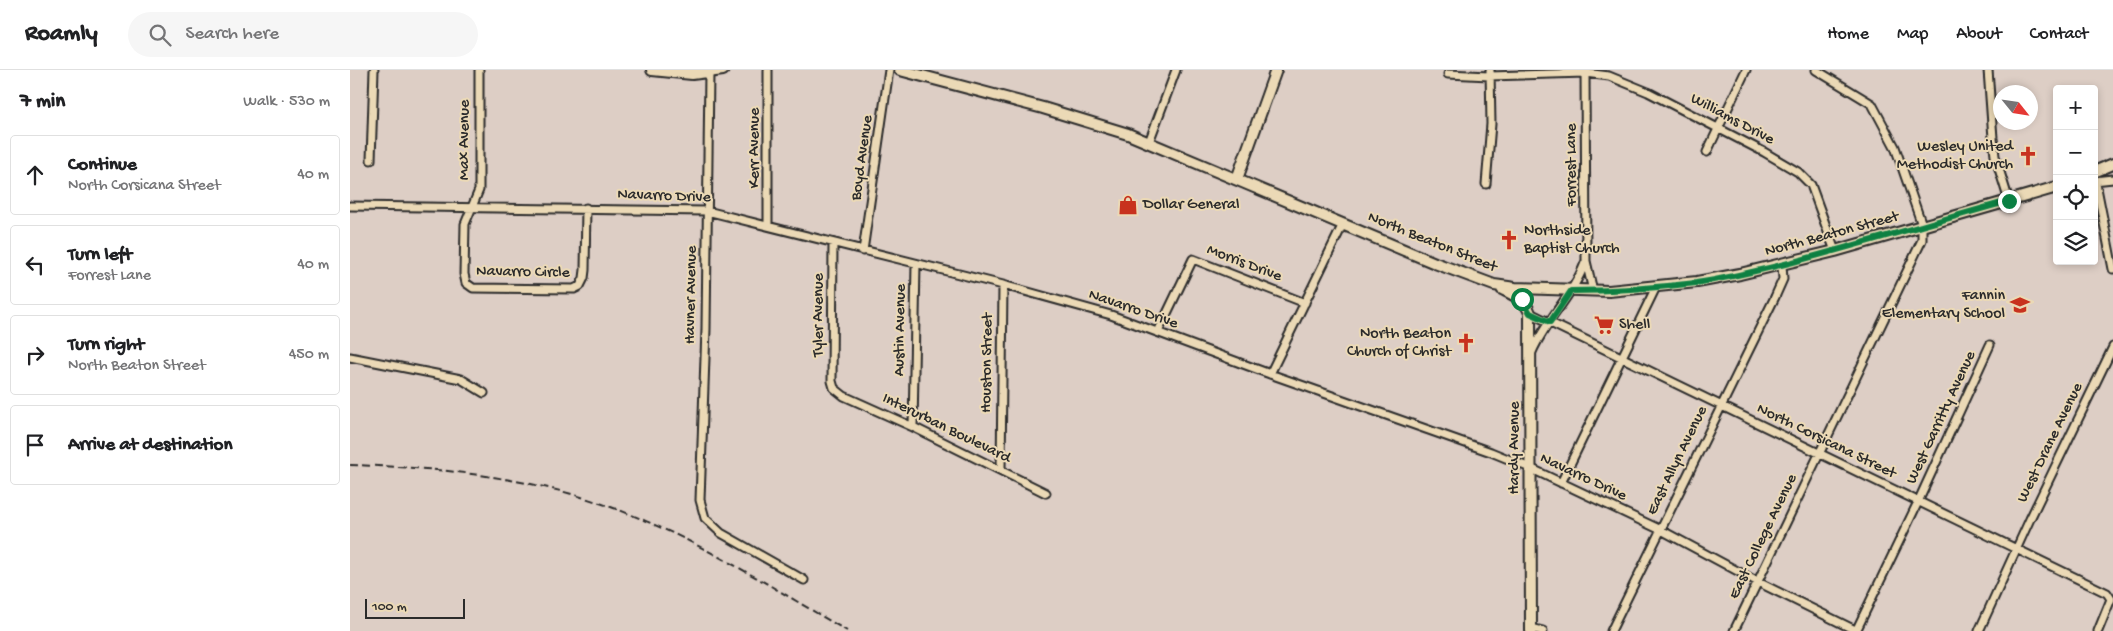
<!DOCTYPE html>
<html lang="en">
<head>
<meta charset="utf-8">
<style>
	body { margin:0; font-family:"Gochi Hand",sans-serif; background:#f6f6f6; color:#202124 }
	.controls { position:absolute; right:15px; top:15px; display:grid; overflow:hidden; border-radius:5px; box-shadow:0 2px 8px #0003 }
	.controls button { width:45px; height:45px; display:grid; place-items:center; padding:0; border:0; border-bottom:1px solid #e0e0e0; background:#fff; color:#202124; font:25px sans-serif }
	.compass { position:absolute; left:1643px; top:15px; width:45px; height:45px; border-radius:50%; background:#fff; box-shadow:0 2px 8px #0003; rotate:120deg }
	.scale { position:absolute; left:15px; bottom:12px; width:100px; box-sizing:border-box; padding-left:5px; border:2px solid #2b2b2b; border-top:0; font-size:14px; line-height:18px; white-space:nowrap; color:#2b2b2b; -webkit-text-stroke:4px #ebd9b6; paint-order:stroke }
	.stop { position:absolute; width:15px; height:15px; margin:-11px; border:4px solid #0b8043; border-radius:50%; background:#fff }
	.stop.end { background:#0b8043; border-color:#fff; box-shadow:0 1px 5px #0008 }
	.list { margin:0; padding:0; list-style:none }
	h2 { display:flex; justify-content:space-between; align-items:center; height:65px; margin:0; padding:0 20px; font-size:21px }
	h2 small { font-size:16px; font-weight:400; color:#757577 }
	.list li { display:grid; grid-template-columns:32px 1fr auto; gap:15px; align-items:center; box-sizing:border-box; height:80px; margin:0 10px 10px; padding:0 10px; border:1px solid #e0e0e0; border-radius:5px }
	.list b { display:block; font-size:19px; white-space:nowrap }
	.list p { margin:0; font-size:16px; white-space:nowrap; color:#757577 }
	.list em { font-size:16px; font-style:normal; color:#757577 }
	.icon { flex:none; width:28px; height:28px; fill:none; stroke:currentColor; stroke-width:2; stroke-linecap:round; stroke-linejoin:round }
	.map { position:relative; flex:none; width:1763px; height:561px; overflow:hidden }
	header { display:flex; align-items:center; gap:30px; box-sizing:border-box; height:70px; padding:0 25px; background:#fff; border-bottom:1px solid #e0e0e0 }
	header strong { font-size:24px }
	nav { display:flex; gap:28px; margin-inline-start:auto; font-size:18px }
	.search { width:350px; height:45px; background:#f6f6f6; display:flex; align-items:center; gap:12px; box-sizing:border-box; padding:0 18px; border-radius:28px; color:#757577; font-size:19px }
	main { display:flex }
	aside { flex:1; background:#fff }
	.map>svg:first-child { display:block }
</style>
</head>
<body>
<header>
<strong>Roamly</strong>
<div class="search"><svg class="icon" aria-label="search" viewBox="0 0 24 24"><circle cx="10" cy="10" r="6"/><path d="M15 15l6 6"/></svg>Search here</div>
<nav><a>Home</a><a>Map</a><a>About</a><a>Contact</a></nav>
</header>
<main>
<aside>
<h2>7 min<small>Walk · 530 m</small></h2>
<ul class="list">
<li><svg class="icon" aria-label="ahead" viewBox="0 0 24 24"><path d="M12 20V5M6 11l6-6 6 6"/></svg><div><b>Continue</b><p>North Corsicana Street</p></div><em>40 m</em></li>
<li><svg class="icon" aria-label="left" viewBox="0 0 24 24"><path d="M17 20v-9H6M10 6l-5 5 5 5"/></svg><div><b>Turn left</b><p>Forrest Lane</p></div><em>40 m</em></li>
<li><svg class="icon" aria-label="right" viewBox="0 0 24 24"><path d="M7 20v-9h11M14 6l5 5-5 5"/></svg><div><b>Turn right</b><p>North Beaton Street</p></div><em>450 m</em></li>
<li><svg class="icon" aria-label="arrive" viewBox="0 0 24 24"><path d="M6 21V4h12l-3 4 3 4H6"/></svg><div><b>Arrive at destination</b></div></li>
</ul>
</aside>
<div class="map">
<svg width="1763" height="561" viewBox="0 0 1763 561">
	<rect width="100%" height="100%" fill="#ddcec5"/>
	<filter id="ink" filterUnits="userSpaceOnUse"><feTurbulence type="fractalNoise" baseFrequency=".02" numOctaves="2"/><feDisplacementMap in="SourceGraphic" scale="10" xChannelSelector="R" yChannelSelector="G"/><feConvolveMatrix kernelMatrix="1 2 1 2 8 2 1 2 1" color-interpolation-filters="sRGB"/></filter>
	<g filter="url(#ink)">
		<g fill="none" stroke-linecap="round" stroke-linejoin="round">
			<defs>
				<path id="street" d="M129,0V120L115,154L114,204L116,213L123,218L224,219L230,216L234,208L235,200L236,138
					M418,0V156
					M1235,0L1236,191L1243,221
					M1638,0L1643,68L1645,86L1659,131
					M359,2L356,259L350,430L355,448L371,463L454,510
					M1098,4L1139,6L1235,3L1259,6L1298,22L1414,82L1448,102L1461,115L1485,181
					M799,72L826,0
					M1357,82L1396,0
					M21,90L24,0
					M1744,111L1763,109
					M1746,113L1763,199
					M1136,114L1141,54L1140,0
					M0,136L357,141L653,215L761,245L920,304L1141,382L1180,398L1311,460L1408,512L1507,561
					M483,173L482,311L484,318L494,326L563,357L696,423
					M513,181L539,0
					M1180,243L1757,523L1761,529L1748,561
					M808,262L843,189L955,233
					M1182,282C1196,250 1223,225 1235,193
					M0,287L111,309L134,323
					M920,304L993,154
					M563,357L566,194
					M651,400L653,215
					M1211,413L1306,217
					M1181,558L1193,561
					M1261,561L1425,227L1433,209L1432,195
					M1384,561L1572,170V155L1545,77L1522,34L1466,0
					M1506,561L1568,432L1640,275
					M1629,561L1680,449L1763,277"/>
				<path id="secondary" d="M302,0L342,4L373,0
					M550,0L693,38L778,64L1085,193L1144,215L1165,218L1259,221L1347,212L1390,204L1485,181L1707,117
					M1744,102L1763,94
					M887,109L926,0
					M1152,219C1164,225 1175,229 1180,243L1181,561"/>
			</defs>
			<use href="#street" stroke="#2b2b2b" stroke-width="11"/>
			<use href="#secondary" stroke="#2b2b2b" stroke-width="14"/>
			<use href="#street" stroke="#ebd9b6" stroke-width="7"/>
			<use href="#secondary" stroke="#ebd9b6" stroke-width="10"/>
			<path stroke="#2b2b2b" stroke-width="2" stroke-dasharray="8 4" stroke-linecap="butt" d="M0,395C76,397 152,404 225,425C323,454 410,510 497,561"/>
		</g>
	</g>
	<g fill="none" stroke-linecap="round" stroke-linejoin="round" filter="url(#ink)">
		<path stroke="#0b8043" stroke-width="6" d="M1172,229L1180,243L1200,252L1221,221C1262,221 1304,218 1346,213C1379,208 1411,200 1443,192C1515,173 1587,151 1659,131"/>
	</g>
	<defs>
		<symbol id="church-bare" viewBox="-9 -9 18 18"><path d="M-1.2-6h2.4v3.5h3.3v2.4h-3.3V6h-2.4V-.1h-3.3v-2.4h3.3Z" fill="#c8321e" stroke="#ebd9b6" stroke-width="2.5" paint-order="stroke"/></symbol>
		<symbol id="shop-bare" viewBox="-9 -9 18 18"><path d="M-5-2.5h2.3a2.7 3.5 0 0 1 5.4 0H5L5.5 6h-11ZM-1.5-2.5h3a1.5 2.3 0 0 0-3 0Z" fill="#c8321e" stroke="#ebd9b6" stroke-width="2.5" paint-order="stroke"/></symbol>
		<symbol id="school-bare" viewBox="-9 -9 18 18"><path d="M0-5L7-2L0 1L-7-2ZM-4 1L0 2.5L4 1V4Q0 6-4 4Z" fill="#c8321e" stroke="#ebd9b6" stroke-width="2.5" paint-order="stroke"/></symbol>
		<symbol id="supermarket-bare" viewBox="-9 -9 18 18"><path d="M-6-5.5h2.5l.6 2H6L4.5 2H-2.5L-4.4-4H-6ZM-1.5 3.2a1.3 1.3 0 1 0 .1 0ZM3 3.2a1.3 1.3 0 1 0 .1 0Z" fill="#c8321e" stroke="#ebd9b6" stroke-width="2.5" paint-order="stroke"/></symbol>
	</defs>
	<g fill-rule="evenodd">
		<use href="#church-bare" x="1664" y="72" width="28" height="28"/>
		<use href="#shop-bare" x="764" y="121" width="28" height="28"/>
		<use href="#church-bare" x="1145" y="156" width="28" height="28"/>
		<use href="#school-bare" x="1656" y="221" width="28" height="28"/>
		<use href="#supermarket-bare" x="1240" y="241" width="28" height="28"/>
		<use href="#church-bare" x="1102" y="259" width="28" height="28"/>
	</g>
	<g text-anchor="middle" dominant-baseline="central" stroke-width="4" stroke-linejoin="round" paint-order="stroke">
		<g font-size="16" fill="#2b2b2b" stroke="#ebd9b6">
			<text transform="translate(1382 50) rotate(28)">Williams Drive</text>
			<text transform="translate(115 70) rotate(-90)">Max Avenue</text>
			<text transform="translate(405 78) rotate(-90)">Kerr Avenue</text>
			<text transform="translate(513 88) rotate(-82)">Boyd Avenue</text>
			<text transform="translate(1222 95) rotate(-90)">Forrest Lane</text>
			<text transform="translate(314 127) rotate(2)">Navarro Drive</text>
			<text transform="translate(1482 165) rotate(-15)">North Beaton Street</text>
			<text transform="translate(1082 173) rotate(22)">North Beaton Street</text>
			<text transform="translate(894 194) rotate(21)">Morris Drive</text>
			<text transform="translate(173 203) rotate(1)">Navarro Circle</text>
			<text transform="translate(342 225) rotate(-89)">Havner Avenue</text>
			<text transform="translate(783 240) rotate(19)">Navarro Drive</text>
			<text transform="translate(469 245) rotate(-90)">Tyler Avenue</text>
			<text transform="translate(551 260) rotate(-89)">Austin Avenue</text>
			<text transform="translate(638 293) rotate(-89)">Houston Street</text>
			<text transform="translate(1592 348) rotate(-65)">West Garritty Avenue</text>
			<text transform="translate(596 359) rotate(26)">Interurban Boulevard</text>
			<text transform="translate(1476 372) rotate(26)">North Corsicana Street</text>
			<text transform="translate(1701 373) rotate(-64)">West Drane Avenue</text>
			<text transform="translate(1165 378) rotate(-90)">Hardy Avenue</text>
			<text transform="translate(1328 391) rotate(-64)">East Allyn Avenue</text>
			<text transform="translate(1233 408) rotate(25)">Navarro Drive</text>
			<text transform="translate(1414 467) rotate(-64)">East College Avenue</text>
		</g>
		<g font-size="16" fill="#2b2b2b" stroke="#ebd9b6" text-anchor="end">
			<text x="1663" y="77">Wesley United<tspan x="1663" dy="18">Methodist Church</tspan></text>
			<text x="793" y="135" text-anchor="start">Dollar General</text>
			<text x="1174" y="161" text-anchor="start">Northside<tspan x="1174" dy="18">Baptist Church</tspan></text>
			<text x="1655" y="226">Fannin<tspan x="1655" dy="18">Elementary School</tspan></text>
			<text x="1269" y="255" text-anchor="start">Shell</text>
			<text x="1101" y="264">North Beaton<tspan x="1101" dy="18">Church of Christ</tspan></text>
		</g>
	</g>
</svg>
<div class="controls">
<button>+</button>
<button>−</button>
<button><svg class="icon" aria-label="locate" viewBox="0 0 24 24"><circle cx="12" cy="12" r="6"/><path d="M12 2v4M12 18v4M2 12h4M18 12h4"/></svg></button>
<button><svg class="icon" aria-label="layers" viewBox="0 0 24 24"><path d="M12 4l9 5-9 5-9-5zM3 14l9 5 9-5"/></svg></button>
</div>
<svg class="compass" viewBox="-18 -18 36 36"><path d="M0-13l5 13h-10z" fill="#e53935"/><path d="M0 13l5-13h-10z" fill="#757577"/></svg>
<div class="scale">100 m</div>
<div class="stop" style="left:1172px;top:229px"></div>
<div class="stop end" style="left:1659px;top:131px"></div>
</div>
</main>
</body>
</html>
